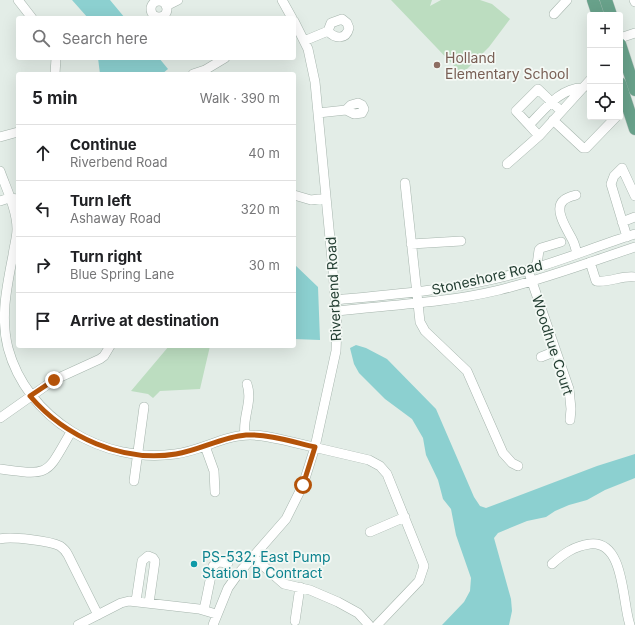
<!DOCTYPE html>
<html lang="en">
<head>
<meta charset="utf-8">
<style>
	body { margin:0; font-family:Inter,sans-serif; background:#f2f2f2; color:#202124 }
	.controls { position:absolute; right:12px; top:12px; display:grid; overflow:hidden; border-radius:4px; box-shadow:0 4px 16px #0002 }
	.controls button { width:36px; height:36px; display:grid; place-items:center; padding:0; border:0; border-bottom:1px solid #e0e0e0; background:#fff; color:#202124; font:20px sans-serif }
	.stop { position:absolute; width:12px; height:12px; margin:-9px; border:3px solid #b45309; border-radius:50%; background:#fff }
	.stop.end { background:#b45309; border-color:#fff; box-shadow:0 1px 4px #0008 }
	.list { margin:0; padding:0; list-style:none }
	h2 { display:flex; justify-content:space-between; align-items:center; height:52px; margin:0; padding:0 16px; font-size:17px }
	h2 small { font-size:13px; font-weight:400; color:#757577 }
	.list li { display:grid; grid-template-columns:26px 1fr auto; gap:12px; align-items:center; box-sizing:border-box; height:56px; padding:0 16px; border-top:1px solid #e0e0e0 }
	.list b { display:block; font-size:15px; white-space:nowrap }
	.list p { margin:0; font-size:13px; white-space:nowrap; color:#757577 }
	.list em { font-size:13px; font-style:normal; color:#757577 }
	.icon { flex:none; width:22px; height:22px; fill:none; stroke:currentColor; stroke-width:2; stroke-linecap:round; stroke-linejoin:round }
	.map { position:relative; flex:none; width:635px; height:625px; overflow:hidden }
	.search { position:absolute; background:#fff; box-shadow:0 4px 16px #0002; left:16px; top:16px; width:280px; height:44px; display:flex; align-items:center; gap:10px; box-sizing:border-box; padding:0 14px; border-radius:4px; color:#757577; font-size:15px }
	.panel { position:absolute; background:#fff; box-shadow:0 4px 16px #0002; left:16px; top:72px; width:280px; height:276px; border-radius:4px }
	.map>svg:first-child { display:block }
</style>
</head>
<body>
<div class="map">
<svg width="635" height="625" viewBox="0 0 635 625">
	<rect width="100%" height="100%" fill="#e3ede7"/>
	<path fill="#bcddc0" d="M391,0H432L430,6L441,0H480L492,4L510,19L489,47L466,70H458Z
		M169,346H210L200,389L160,391L153,398L148,394L131,391Z"/>
	<path fill="#8cd0d0" d="M72,0H110L125,18H88Z
		M98,58H159L168,69L162,74H100Z
		M294,264L318,287L320,340L294,339Z
		M356,345L366,348L387,359L436,409L474,497L480,506L486,508L597,466L635,454V478L605,490L587,500L569,505L555,511L546,517L527,521L498,533L494,538L511,599L512,611L509,625H442L464,602L470,591L471,578L456,535L451,509L443,499L438,480L426,455L423,438L412,419L385,399L359,373L354,364L350,348Z"/>
	<g fill="none" stroke-linecap="round" stroke-linejoin="round">
		<defs>
			<path id="minor" d="M18,0L32,18
				M282,0L292,18
				M634,0L635,2
				M151 9a8 8 0 1 1 16 0a8 8 0 1 1-16 0Z
				M166,6L178,0
				M554,14L567,0
				M620,38L635,33
				M304,41L328,31L331,23L342,19L347,23L349,28C346,40 335,39 328,31
				M55,74L56,58
				M193,74L205,70L225,58
				M318,113L346,110L354,114L362,113L364,109L362,105L358,103L351,105L346,110
				M553,120L583,148H586L616,117
				M529,125L516,111L538,89L561,111
				M539,136L529,125C544,110 561,87 583,88
				M0,137L18,132
				M507,164L540,135L590,80
				M0,171C6,188 17,210 17,229C17,237 14,247 13,255C7,286 0,317 8,348C27,419 103,464 175,454C201,451 224,435 250,435C265,435 278,439 292,442C318,448 343,454 369,460L380,466L387,474L424,566L419,581L377,625
				M405,183L420,322L425,331L467,371L503,453L512,463L518,466
				M294,195L311,200L326,198
				M576,195C572,196 567,197 564,200C552,209 569,232 573,241C575,245 576,250 577,254
				M0,201L9,198L18,199
				M622,222L635,217
				M627,237L611,184L614,176L622,168L635,196
				M561,242L541,248L539,250L537,265L528,270L569,389L571,409L570,420
				M411,244L461,241
				M590,262L596,281C609,283 622,275 635,277
				M335,300C400,294 465,289 528,270C564,260 599,245 635,234
				M336,311C390,305 445,303 499,290C545,279 590,262 635,247
				M541,357L556,351
				M0,418L54,380L100,359L104,356L110,346
				M245,435C242,417 253,402 247,384
				M205,446L214,471L215,492
				M0,469C51,476 46,475 71,432
				M134,481L144,407
				M370,532L405,517
				M0,539C11,536 50,541 60,546C63,548 66,551 68,555L98,615
				M253,557L284,584L310,590L338,602L358,613L369,625
				M552,564C563,554 574,546 590,544C625,540 622,603 630,625
				M136,601L142,561L148,556L153,558L155,561L149,603
				M204,610L213,566L218,562L228,563
				M295,621L300,587
				M78,625L121,603L129,601L199,609L216,614
				M213,625L228,588L238,574L286,519L303,485L315,447L336,351L337,326L333,270L315,82L308,49L294,21"/>
			<path id="major" d="M593,0L598,15
				M606,0L611,15
				M620,44L635,90
				M620,83L635,129"/>
		</defs>
		<use href="#minor" stroke="#a6b5ad" stroke-width="10"/>
		<use href="#major" stroke="#c1c9c6" stroke-width="13"/>
		<use href="#minor" stroke="#fff" stroke-width="9"/>
		<use href="#major" stroke="#68a18a" stroke-width="12"/>
	</g>
	<g fill="none" stroke-linecap="round" stroke-linejoin="round">
		<path stroke="#b45309" stroke-width="5" d="M54,380L30,396C65,437 123,463 176,454C200,450 222,437 246,435C269,434 293,442 315,447L303,485"/>
	</g>
	<circle fill="#8d6e63" stroke="#f4f9f5" stroke-width="1.5" cx="437" cy="65" r="4"/>
	<circle fill="#0f9aa8" stroke="#f4f9f5" stroke-width="1.5" cx="194" cy="564" r="4"/>
	<g text-anchor="middle" dominant-baseline="central" stroke-width="3.5" stroke-linejoin="round" paint-order="stroke">
		<g font-size="14" fill="#785e54" stroke="#f4f9f5" text-anchor="start">
			<text x="445" y="57">Holland<tspan x="445" dy="16">Elementary School</tspan></text>
		</g>
		<g font-size="14" fill="#233e32" stroke="#f4f9f5">
			<text transform="translate(487 277) rotate(-13)">Stoneshore Road</text>
			<text transform="translate(333 289) rotate(-93)">Riverbend Road</text>
			<text transform="translate(553 345) rotate(72)">Woodhue Court</text>
		</g>
		<g font-size="14" fill="#0d838f" stroke="#f4f9f5" text-anchor="start">
			<text x="202" y="556">PS-532; East Pump<tspan x="202" dy="16">Station B Contract</tspan></text>
		</g>
	</g>
</svg>
<div class="controls">
<button>+</button>
<button>−</button>
<button><svg class="icon" aria-label="locate" viewBox="0 0 24 24"><circle cx="12" cy="12" r="6"/><path d="M12 2v4M12 18v4M2 12h4M18 12h4"/></svg></button>
</div>
<div class="stop" style="left:303px;top:485px"></div>
<div class="stop end" style="left:54px;top:380px"></div>
<div class="search"><svg class="icon" aria-label="search" viewBox="0 0 24 24"><circle cx="10" cy="10" r="6"/><path d="M15 15l6 6"/></svg>Search here</div>
<section class="panel">
<h2>5 min<small>Walk · 390 m</small></h2>
<ul class="list">
<li><svg class="icon" aria-label="ahead" viewBox="0 0 24 24"><path d="M12 20V5M6 11l6-6 6 6"/></svg><div><b>Continue</b><p>Riverbend Road</p></div><em>40 m</em></li>
<li><svg class="icon" aria-label="left" viewBox="0 0 24 24"><path d="M17 20v-9H6M10 6l-5 5 5 5"/></svg><div><b>Turn left</b><p>Ashaway Road</p></div><em>320 m</em></li>
<li><svg class="icon" aria-label="right" viewBox="0 0 24 24"><path d="M7 20v-9h11M14 6l5 5-5 5"/></svg><div><b>Turn right</b><p>Blue Spring Lane</p></div><em>30 m</em></li>
<li><svg class="icon" aria-label="arrive" viewBox="0 0 24 24"><path d="M6 21V4h12l-3 4 3 4H6"/></svg><div><b>Arrive at destination</b></div></li>
</ul>
</section>
</div>
</body>
</html>
